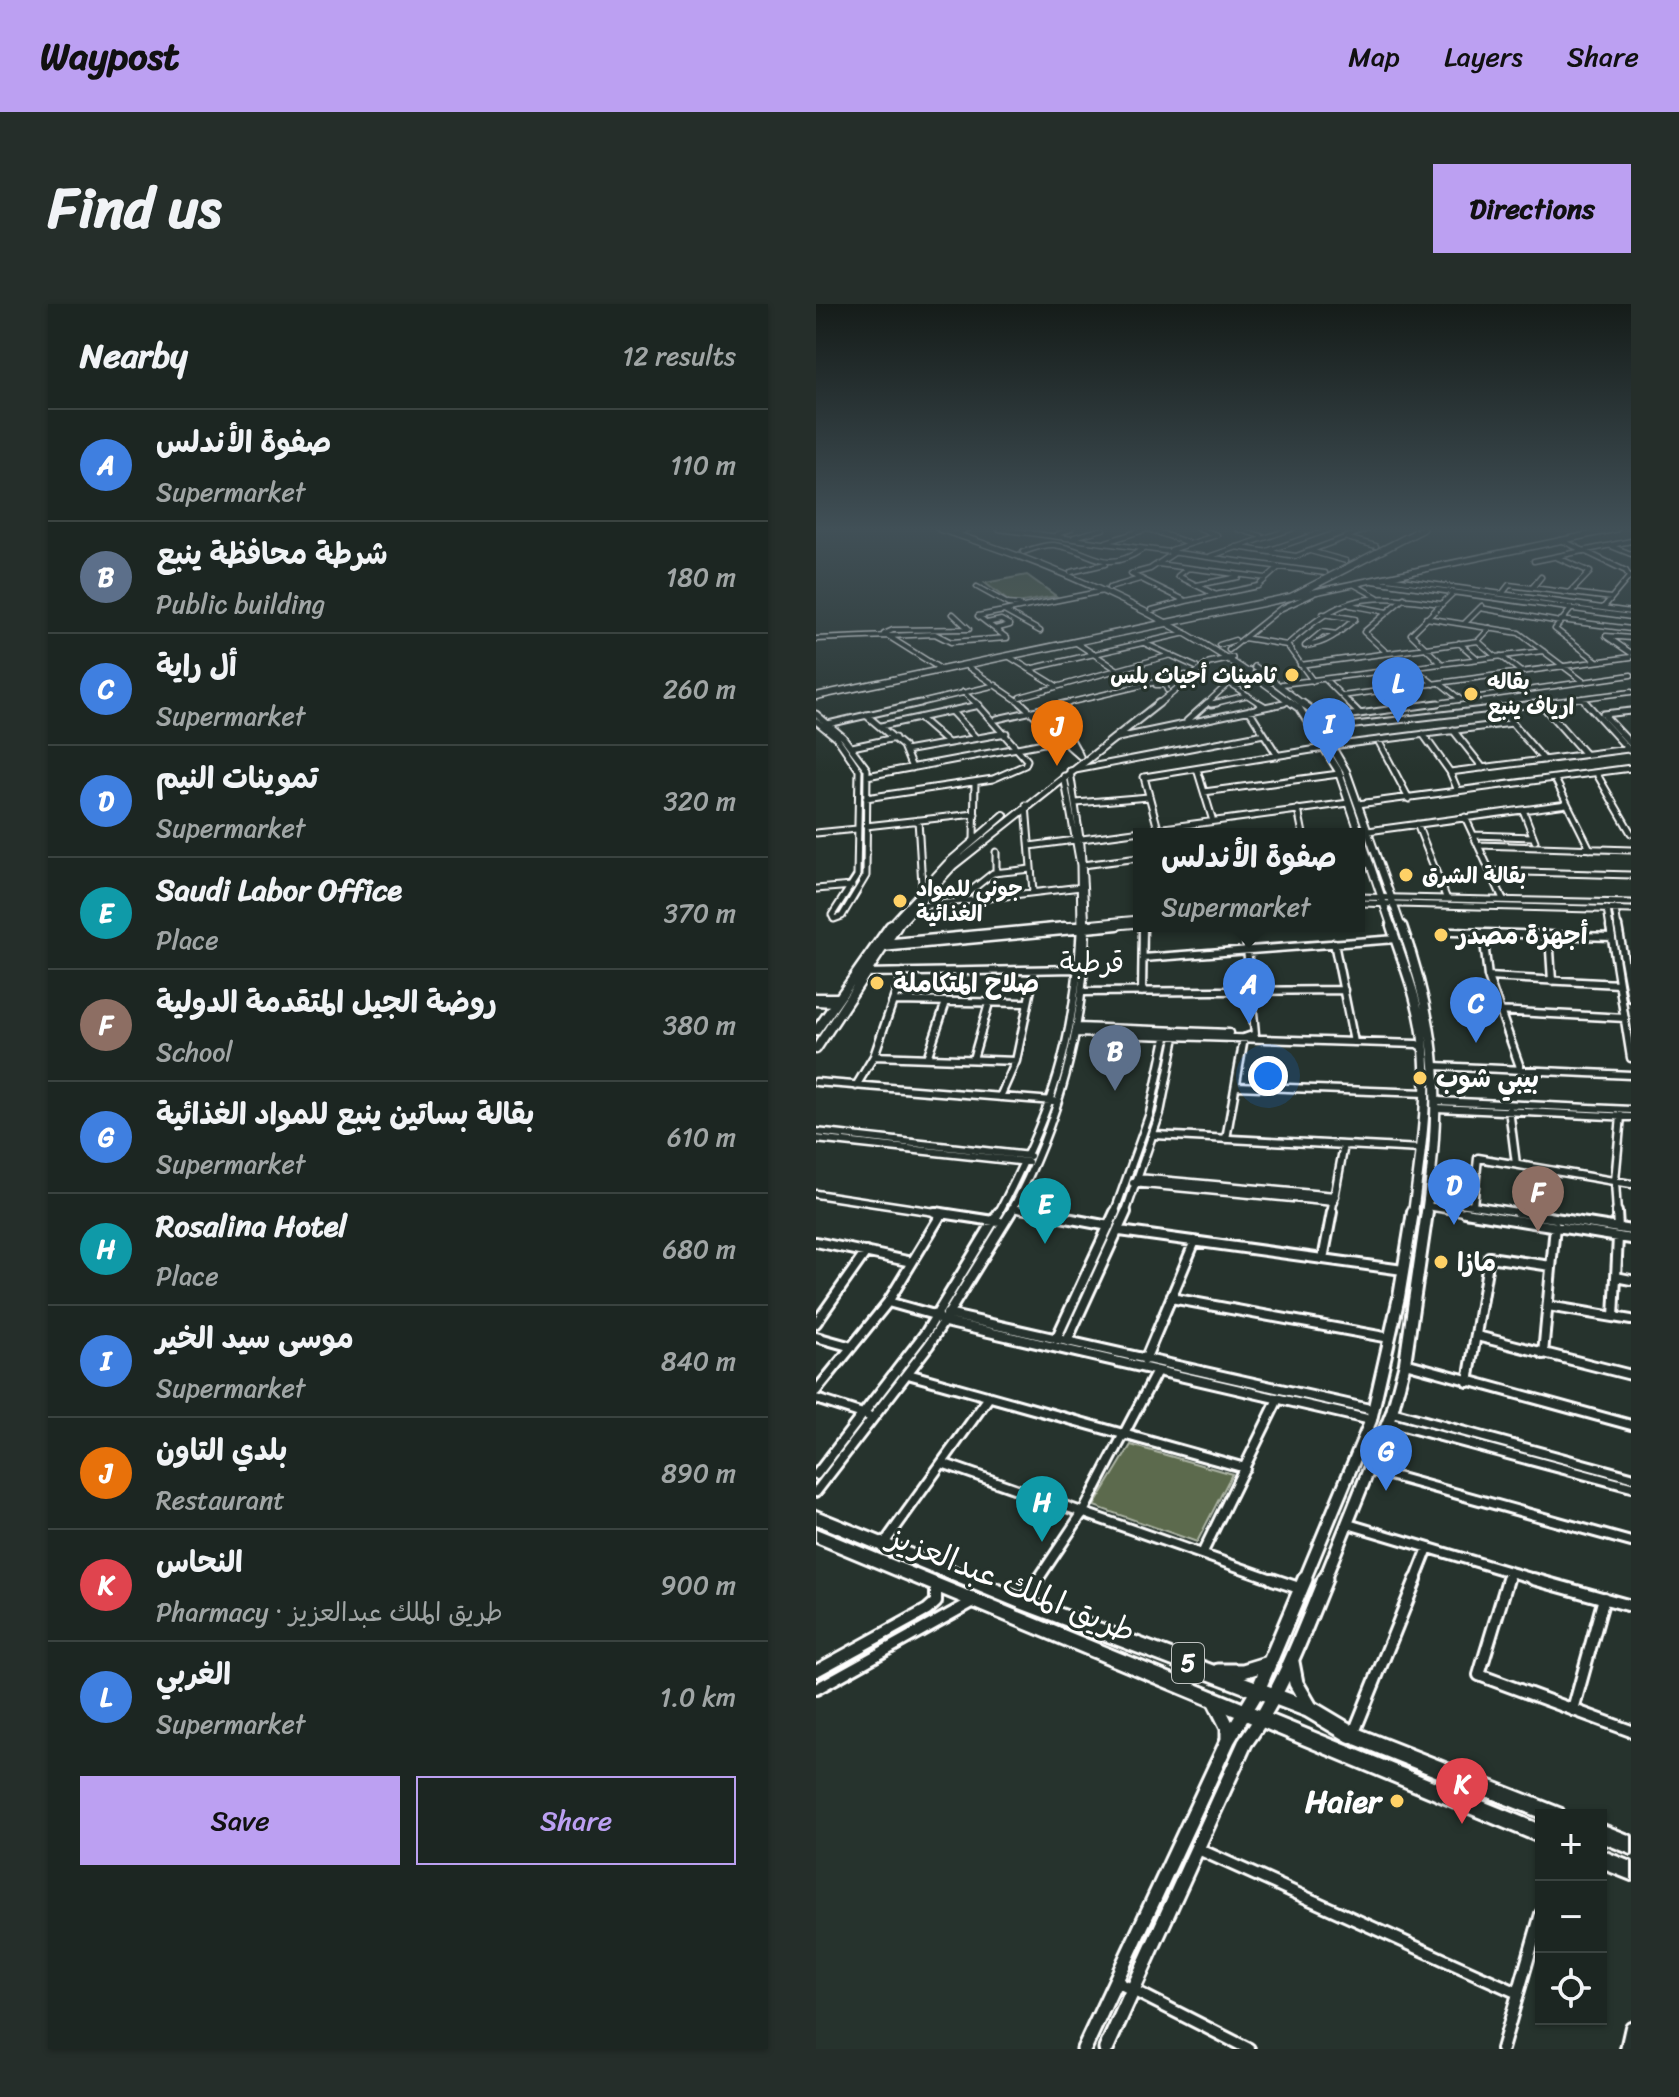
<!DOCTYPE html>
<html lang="en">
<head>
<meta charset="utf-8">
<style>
	body { margin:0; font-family:Sriracha,"Playpen Sans Arabic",sans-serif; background:#252e2a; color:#f1f3f6 }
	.controls { position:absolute; right:24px; bottom:24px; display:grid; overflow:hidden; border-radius:0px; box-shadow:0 2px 6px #0004 }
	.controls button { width:72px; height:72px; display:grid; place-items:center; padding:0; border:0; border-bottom:2px solid #3a4340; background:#1c2622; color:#f1f3f6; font:40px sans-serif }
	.you { position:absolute; left:452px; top:772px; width:28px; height:28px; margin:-20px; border:6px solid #fff; border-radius:50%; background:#1a73e8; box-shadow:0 0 0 12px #1a73e833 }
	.badge { display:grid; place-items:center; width:52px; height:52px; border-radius:50%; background:#bca0f2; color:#fff; font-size:26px; font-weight:700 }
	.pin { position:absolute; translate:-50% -66px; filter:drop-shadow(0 2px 4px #0008) }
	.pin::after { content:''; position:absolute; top:42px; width:28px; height:24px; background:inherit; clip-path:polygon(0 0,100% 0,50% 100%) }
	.popup { position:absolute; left:317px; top:524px; width:232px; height:104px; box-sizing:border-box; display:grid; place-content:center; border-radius:0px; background:#1c2622; filter:drop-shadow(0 2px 6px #0005); font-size:26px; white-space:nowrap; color:#a0a5a5 }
	.popup b { font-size:30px; color:#f1f3f6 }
	.popup::after { content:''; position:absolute; left:50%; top:100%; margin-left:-16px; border:16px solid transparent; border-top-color:#1c2622 }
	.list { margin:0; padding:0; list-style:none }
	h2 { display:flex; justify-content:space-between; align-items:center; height:104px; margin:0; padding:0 32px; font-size:34px }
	h2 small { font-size:26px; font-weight:400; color:#a0a5a5 }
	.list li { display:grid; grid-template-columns:52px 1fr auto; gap:24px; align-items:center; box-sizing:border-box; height:112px; padding:0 32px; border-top:2px solid #3a4340 }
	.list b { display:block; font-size:30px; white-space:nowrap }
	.list p { margin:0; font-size:26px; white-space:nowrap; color:#a0a5a5 }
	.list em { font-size:26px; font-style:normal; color:#a0a5a5 }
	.actions { display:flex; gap:16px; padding:24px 32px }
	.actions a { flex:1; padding:18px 0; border:2px solid #bca0f2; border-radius:0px; text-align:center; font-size:28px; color:#bca0f2 }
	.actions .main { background:#bca0f2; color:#111 }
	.icon { flex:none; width:44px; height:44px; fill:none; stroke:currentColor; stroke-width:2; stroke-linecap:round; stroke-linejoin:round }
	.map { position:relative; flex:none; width:815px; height:1745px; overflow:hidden; border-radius:0px }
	header { display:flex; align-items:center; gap:48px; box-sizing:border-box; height:112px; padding:0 40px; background:#bca0f2; color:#111 }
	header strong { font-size:38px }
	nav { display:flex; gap:44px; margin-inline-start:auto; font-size:28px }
	.intro { display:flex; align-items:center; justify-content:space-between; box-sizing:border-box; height:192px; padding:0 48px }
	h1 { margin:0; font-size:56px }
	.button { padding:20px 36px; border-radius:0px; background:#bca0f2; color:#111; font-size:28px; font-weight:700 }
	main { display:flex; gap:48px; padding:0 48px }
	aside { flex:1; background:#1c2622; border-radius:0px; box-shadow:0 2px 6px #0004 }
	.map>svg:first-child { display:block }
</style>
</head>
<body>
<header>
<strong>Waypost</strong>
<nav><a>Map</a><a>Layers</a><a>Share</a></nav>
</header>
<div class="intro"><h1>Find us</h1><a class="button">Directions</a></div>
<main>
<aside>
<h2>Nearby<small>12 results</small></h2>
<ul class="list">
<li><span class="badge" style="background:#3f7fe0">A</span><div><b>صفوة الأندلس</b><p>Supermarket</p></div><em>110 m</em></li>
<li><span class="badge" style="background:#5c6f8a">B</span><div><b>شرطة محافظة ينبع</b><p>Public building</p></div><em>180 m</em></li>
<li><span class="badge" style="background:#3f7fe0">C</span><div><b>أل راية</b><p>Supermarket</p></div><em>260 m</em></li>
<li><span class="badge" style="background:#3f7fe0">D</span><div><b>تموينات النيم</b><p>Supermarket</p></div><em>320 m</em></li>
<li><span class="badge" style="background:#0f9aa8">E</span><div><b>Saudi Labor Office</b><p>Place</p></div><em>370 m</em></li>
<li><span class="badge" style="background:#8d6e63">F</span><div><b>روضة الجيل المتقدمة الدولية</b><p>School</p></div><em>380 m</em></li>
<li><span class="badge" style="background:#3f7fe0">G</span><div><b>بقالة بساتين ينبع للمواد الغذائية</b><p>Supermarket</p></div><em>610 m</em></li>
<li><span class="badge" style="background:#0f9aa8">H</span><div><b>Rosalina Hotel</b><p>Place</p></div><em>680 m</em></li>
<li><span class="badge" style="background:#3f7fe0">I</span><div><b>موسى سيد الخير</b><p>Supermarket</p></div><em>840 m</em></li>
<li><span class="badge" style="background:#e8710a">J</span><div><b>بلدي التاون</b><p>Restaurant</p></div><em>890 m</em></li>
<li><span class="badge" style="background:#e0444e">K</span><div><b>النحاس</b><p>Pharmacy · طريق الملك عبدالعزيز</p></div><em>900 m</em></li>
<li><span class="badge" style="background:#3f7fe0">L</span><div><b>الغربي</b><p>Supermarket</p></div><em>1.0 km</em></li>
</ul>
<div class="actions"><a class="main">Save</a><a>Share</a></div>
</aside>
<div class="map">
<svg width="815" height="1745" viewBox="0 0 815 1745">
	<rect width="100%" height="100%" fill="#26332d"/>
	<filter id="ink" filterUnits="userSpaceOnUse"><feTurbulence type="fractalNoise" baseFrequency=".0125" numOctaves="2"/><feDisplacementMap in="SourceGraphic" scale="16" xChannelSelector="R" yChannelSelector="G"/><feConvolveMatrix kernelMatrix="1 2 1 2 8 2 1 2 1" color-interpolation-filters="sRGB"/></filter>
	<g filter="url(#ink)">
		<path fill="#5c6b4d" stroke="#aeb5a6" stroke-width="2" d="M211,271L240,292L196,300L169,279Z
			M315,1141L416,1170L381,1238L278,1202Z"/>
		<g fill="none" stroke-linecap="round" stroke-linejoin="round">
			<defs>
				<path id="street-far4" d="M183,225L509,269
					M332,225L373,239
					M422,225L445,232
					M138,230L152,225
					M240,231L255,225
					M258,233L287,225
					M531,234L560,242
					M745,236L810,267L813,273L787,304
					M290,238L331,225
					M795,242L815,250
					M420,243L480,252L552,225
					M355,246L401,231L383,225
					M451,247L515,225
					M494,247L530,257
					M207,248C217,245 227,240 238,241C278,246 286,272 327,245
					M358,249L334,265L315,270L370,297L442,282L463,263
					M395,252L475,225
					M740,253L774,268L754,289
					M718,257L815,237
					M342,260L450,274
					M372,264L362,272L400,291
					M255,268L289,260
					M571,274L815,308
					M557,277L815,313
					M381,281L422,273
					M539,281L561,293
					M161,283L192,300L203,301
					M293,284L324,275
					M716,284L725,273
					M686,290L693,281L795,294
					M534,301L571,308
					M664,304L744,318
					M755,305L739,325L781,357
					M336,306L370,297
					M507,310L539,315C523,329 510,340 489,342L506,328L521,330
					M610,314L703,329L768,378
					M185,316L194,321L179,325L171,319Z
					M745,316L815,325
					M171,319L162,312L188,307
					M648,320L666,302
					M224,327L188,307L287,287
					M68,330L77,326L153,325L137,310
					M72,332L119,330L135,338L191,334L179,325
					M428,334L471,341
					M815,334L790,332L815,349
					M0,335L72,332L123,364
					M662,337L680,353
					M259,338L302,366
					M328,339L380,363
					M643,339L662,355
					M403,341L419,336
					M413,346L464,305L497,290
					M571,349L548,328L588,294
					M192,352L241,382
					M685,352L705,368
					M626,360L595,330L637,289
					M149,361L208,401
					M484,361L662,337L674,324
					M598,364L618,380
					M213,365L370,329
					M509,375L535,401
					M497,377L471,341C528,289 550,289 625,300
					M413,379L446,401
					M624,379L644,395
					M466,380L727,347
					M340,381H349L351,386
					M147,388L162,401
					M526,392L815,353
					M204,393L355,351
					M766,394L772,401
					M395,400L432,391
					M96,401L180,381
					M243,401L370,371
					M389,401L417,375L434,366
					M458,401L475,397
					M608,401L815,371
					M710,401L815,388"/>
				<path id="street-far3" d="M205,399L264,452
					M443,399L448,402
					M533,399L544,410
					M724,399L769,450
					M770,399L813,446
					M395,400L401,399
					M683,404L728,456
					M433,406L462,452
					M135,407L160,434
					M0,410L27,433L51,465L50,572L26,612L18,615L16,611L41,572L43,466L21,434L0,417
					M787,410L815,407
					M50,411L87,442L96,464
					M789,412L815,440
					M103,414L132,439
					M181,415L252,399
					M500,416L622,399
					M236,417L253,432L263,450
					M371,417L391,399
					M12,420L104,399
					M65,422L163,401
					M505,425L727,399
					M637,426L667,464
					M607,430L634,468L642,487
					M297,435L468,399
					M562,436L593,495
					M515,442L696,419
					M36,443L79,434
					M89,447L190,429
					M381,465L396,514
					M634,468L812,445
					M51,472L249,435
					M248,472L264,561L265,624
					M782,472L815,529
					M740,477L774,545
					M388,488L523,470
					M50,494L177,475L209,461L211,456L160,399
					M260,499L333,493
					M542,500L815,464
					M210,501L217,588
					M482,505L487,530
					M707,506L719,537
					M649,513L687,595
					M102,516L106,581
					M601,520L630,593
					M50,522L159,510
					M342,525L328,473L508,444
					M552,527L751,500
					M0,529L41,525
					M658,531L717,533
					M158,535L159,478
					M662,541L815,546
					M214,542L533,499
					M180,548V569
					M266,561L323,554
					M543,561L555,560
					M674,567L815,571
					M0,585L36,582
					M543,593L815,599
					M143,596L177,569L215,565
					M543,599L815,606
					M97,603L265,583
					M791,605L794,624
					M799,605L802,624
					M227,624L323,615
					M270,624L265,541L254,467L448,430
					M281,624L323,620"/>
				<path id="street-far2" d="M794,622L815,754
					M802,622L815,694
					M636,628L796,633
					M667,629L672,673L705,766
					M733,631L736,677
					M67,639L249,622
					M518,639L538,738
					M66,644L302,622
					M327,654L580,635
					M48,669L260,665
					M672,673L803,680
					M266,688L528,686
					M326,688L327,622
					M0,693H21
					M77,697L212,699
					M0,698L18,699
					M681,707L809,714
					M262,723L413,729
					M261,729L601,740L607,744
					M58,752L200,757
					M111,754L130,698
					M157,755L173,699
					M619,762L815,771
					M0,778L237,797
					M40,782L58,752L87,668
					M420,782L609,789
					M184,793L200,757L219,666
					M621,797L815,806
					M621,804L815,813
					M693,805L700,860
					M0,828L214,852
					M339,831L605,845
					M0,835L212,858
					M410,835L428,734L439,730L429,622
					M322,874L519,892
					M317,879L518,898
					M0,890L132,910
					M612,894L714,910
					M657,901L662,854L815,880
					M611,902L661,910
					M196,904L229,910
					M182,910C236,807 259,740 265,622
					M194,910C243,818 268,726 270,622
					M298,910L334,809L351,729
					M309,910L344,809L360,728
					M515,910L528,841
					M801,910L799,877L805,812"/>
				<path id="street-far1" d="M119,908L184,918
					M218,908L293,922
					M649,908L815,935
					M701,908L815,926
					M801,908L802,924
					M304,927L587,966
					M0,938L96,958
					M507,955L516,908
					M800,973L815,976
					M355,994L574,1034
					M72,998L122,1012
					M732,1002L815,1016
					M131,1010L558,1106
					M798,1013L802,933
					M125,1017L555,1116
					M0,1019L50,948
					M661,1032L815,1071
					M0,1033L36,1043
					M240,1035L299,908
					M251,1037L310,908
					M727,1050L739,922
					M329,1056L379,937
					M589,1059L815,1121
					M92,1070L429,1164
					M652,1078L673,953L735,962
					M0,1087L72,998L126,909
					M0,1095L53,1112
					M576,1108L815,1173
					M572,1118L815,1183
					M126,1159L462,1277
					M555,1166L815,1238
					M0,1171L110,1028L183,908
					M0,1188L113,1041L195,908
					M532,1220L694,1268L691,1277
					M67,1241L173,1093
					M386,1250L462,1095
					M694,1268L725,1277
					M221,1277L267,1208L341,1067
					M599,1277L612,1244"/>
				<path id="street" d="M456,1275L486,1285
					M692,1275L663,1371L815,1427
					M717,1275L815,1302
					M207,1297L222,1275
					M0,1367L111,1306L120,1298V1283
					M0,1385L158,1297
					M757,1406L788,1294
					M537,1431L600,1275
					M382,1545L702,1689
					M301,1678L433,1745
					M686,1745L725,1610
					M810,1745L815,1723"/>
				<path id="secondary-far4" d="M123,225C254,266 368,318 478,401
					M475,293L800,225
					M439,363L488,401
					M341,401L393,359L416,354"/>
				<path id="secondary-far3" d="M476,399L483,404L522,466L576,624
					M486,399L493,404L530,467L586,624
					M72,624L132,559L188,511
					M80,624L137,562L343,399"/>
				<path id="secondary-far2" d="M575,622C587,659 603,697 607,736C614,793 604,853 597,910
					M586,622C624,729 626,798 610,910
					M0,727L74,622
					M0,745L81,622"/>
				<path id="secondary-far1" d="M488,1277L555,1116L583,993L597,908
					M508,1277L576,1108L589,1059L611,908"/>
				<path id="secondary" d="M476,1358L480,1379L494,1403
					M402,1367H427L453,1359
					M399,1398L412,1424V1435
					M268,1745L412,1436L442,1386L489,1275
					M290,1745L429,1439C465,1390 486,1331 509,1275"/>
				<path id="primary" d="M0,392L475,293L607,225"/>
				<path id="highway" d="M0,1207L213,1293L501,1400L543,1425L746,1505L749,1511H725V1514L531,1437L489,1412L201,1303L0,1220Z
					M0,1225L725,1521V1539L0,1238Z
					M785,1520L815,1532V1550L785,1538Z
					M785,1546L815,1558V1576L785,1564Z"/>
			</defs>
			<use href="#street-far4" stroke="#fff" stroke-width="7"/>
			<use href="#street-far3" stroke="#fff" stroke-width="9"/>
			<use href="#street-far2" stroke="#fff" stroke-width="11"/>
			<use href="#street-far1" stroke="#fff" stroke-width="14"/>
			<use href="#street" stroke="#fff" stroke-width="16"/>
			<use href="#secondary-far4" stroke="#fff" stroke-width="8"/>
			<use href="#secondary-far3" stroke="#fff" stroke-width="10"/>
			<use href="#secondary-far2" stroke="#fff" stroke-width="13"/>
			<use href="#secondary-far1" stroke="#fff" stroke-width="16"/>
			<use href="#secondary" stroke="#fff" stroke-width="19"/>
			<use href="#primary" stroke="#fff" stroke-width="9"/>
			<use href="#highway" stroke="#fff" stroke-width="6"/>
			<use href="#street-far4" stroke="#26332d" stroke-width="4"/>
			<use href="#street-far3" stroke="#26332d" stroke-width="5"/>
			<use href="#street-far2" stroke="#26332d" stroke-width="6"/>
			<use href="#street-far1" stroke="#26332d" stroke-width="8"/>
			<use href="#street" stroke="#26332d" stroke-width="10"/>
			<use href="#secondary-far4" stroke="#26332d" stroke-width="5"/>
			<use href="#secondary-far3" stroke="#26332d" stroke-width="6"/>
			<use href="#secondary-far2" stroke="#26332d" stroke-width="8"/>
			<use href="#secondary-far1" stroke="#26332d" stroke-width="10"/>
			<use href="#secondary" stroke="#26332d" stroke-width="13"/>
			<use href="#primary" stroke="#26332d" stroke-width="6"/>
			<use href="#highway" fill="#26332d" fill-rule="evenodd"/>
		</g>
	</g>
	<linearGradient id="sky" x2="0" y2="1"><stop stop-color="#151c19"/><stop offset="0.48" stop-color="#415057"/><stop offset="1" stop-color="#415057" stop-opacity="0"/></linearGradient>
	<rect width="815" height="469" fill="url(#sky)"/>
	<g fill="#ffd166" stroke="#26332d" stroke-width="3">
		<circle cx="476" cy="371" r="8"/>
		<circle cx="655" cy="390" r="8"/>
		<circle cx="590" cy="571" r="8"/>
		<circle cx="84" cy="597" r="8"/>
		<circle cx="625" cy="631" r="8"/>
		<circle cx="61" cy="679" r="8"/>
		<circle cx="604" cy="774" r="8"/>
		<circle cx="625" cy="958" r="8"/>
		<circle cx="581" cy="1497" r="8"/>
	</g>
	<g text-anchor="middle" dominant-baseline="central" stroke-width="6" stroke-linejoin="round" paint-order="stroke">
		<g font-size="22" font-weight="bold" fill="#fff" stroke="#26332d" text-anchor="start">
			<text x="460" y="371" text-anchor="end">ثاميناث أجياث بلس</text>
			<text x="671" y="377">بقاله<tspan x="671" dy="25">ارياف ينبع</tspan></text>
			<text x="606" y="571">بقالة الشرق</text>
			<text x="100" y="584">جوني للمواد<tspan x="100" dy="25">الغذائية</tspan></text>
		</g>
		<rect fill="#26332d" stroke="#bec2c0" stroke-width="2" x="356" y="1339" width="32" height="40" rx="6"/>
		<g font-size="24" font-weight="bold" fill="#fff">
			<text x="372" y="1359">5</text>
		</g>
		<g font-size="26" font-weight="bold" fill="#fff" stroke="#26332d" text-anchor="start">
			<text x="641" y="631">أجهزة مصدر</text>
			<text x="77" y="679">صلاح المتكاملة</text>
			<text x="620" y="774">بيبي شوب</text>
			<text x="641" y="958">مازا</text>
		</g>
		<g font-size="28" fill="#fff" stroke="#26332d">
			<text x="276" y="658">قرطبة</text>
		</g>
		<g font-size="32" fill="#fff" stroke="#26332d">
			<text transform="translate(196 1280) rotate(22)">طريق الملك عبدالعزيز</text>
		</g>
		<g font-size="32" font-weight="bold" fill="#fff" stroke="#26332d" text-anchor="end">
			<text x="565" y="1497">Haier</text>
		</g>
	</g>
</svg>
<div class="controls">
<button>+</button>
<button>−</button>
<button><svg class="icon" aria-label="locate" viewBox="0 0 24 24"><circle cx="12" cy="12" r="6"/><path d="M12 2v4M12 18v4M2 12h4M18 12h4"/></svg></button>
</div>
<div class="you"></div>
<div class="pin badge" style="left:433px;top:720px;background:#3f7fe0">A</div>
<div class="popup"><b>صفوة الأندلس</b>Supermarket</div>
<div class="pin badge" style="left:299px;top:787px;background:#5c6f8a">B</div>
<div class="pin badge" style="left:660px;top:739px;background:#3f7fe0">C</div>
<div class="pin badge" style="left:638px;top:921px;background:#3f7fe0">D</div>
<div class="pin badge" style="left:229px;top:940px;background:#0f9aa8">E</div>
<div class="pin badge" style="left:722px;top:928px;background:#8d6e63">F</div>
<div class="pin badge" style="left:570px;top:1187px;background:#3f7fe0">G</div>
<div class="pin badge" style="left:226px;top:1238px;background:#0f9aa8">H</div>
<div class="pin badge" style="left:513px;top:460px;background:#3f7fe0">I</div>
<div class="pin badge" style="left:241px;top:462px;background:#e8710a">J</div>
<div class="pin badge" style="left:646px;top:1520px;background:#e0444e">K</div>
<div class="pin badge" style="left:582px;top:419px;background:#3f7fe0">L</div>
</div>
</main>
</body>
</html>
